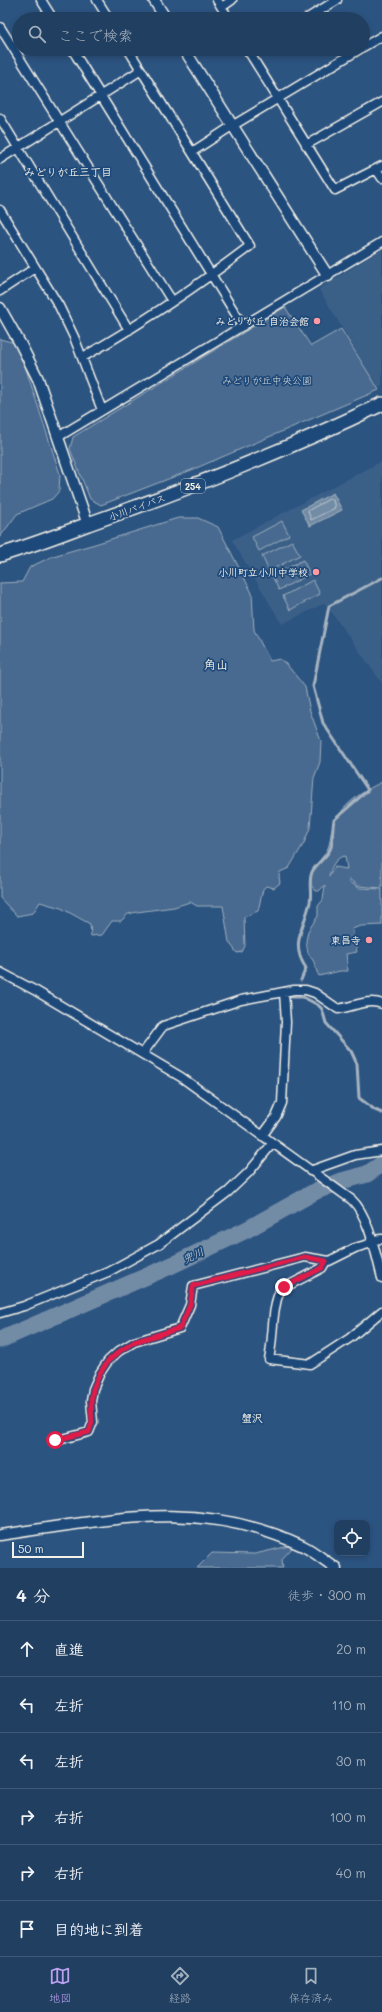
<!DOCTYPE html>
<html lang="ja">
<head>
<meta charset="utf-8">
<style>
	body { margin:0; font-family:Mali,"Klee One",sans-serif; background:#294667; color:#f1f3f6 }
	.controls { position:absolute; right:12px; bottom:12px; display:grid; overflow:hidden; border-radius:8px; box-shadow:0 2px 6px #0003 }
	.controls button { width:36px; height:36px; display:grid; place-items:center; padding:0; border:0; border-bottom:1px solid #3e5876; background:#213f61; color:#f1f3f6; font:20px sans-serif }
	.scale { position:absolute; left:12px; bottom:10px; width:72px; box-sizing:border-box; padding-left:4px; border:2px solid #f4f1e8; border-top:0; font-size:11px; line-height:14px; white-space:nowrap; color:#f4f1e8; -webkit-text-stroke:3px #1f4a7a; paint-order:stroke }
	.stop { position:absolute; width:12px; height:12px; margin:-9px; border:3px solid #e11d48; border-radius:50%; background:#fff }
	.stop.end { background:#e11d48; border-color:#fff; box-shadow:0 1px 4px #0008 }
	.list { margin:0; padding:0; list-style:none }
	h2 { display:flex; justify-content:space-between; align-items:center; height:52px; margin:0; padding:0 16px; font-size:17px }
	h2 small { font-size:13px; font-weight:400; color:#a2afbd }
	.list li { display:grid; grid-template-columns:26px 1fr auto; gap:12px; align-items:center; box-sizing:border-box; height:56px; padding:0 16px; border-top:1px solid #3e5876 }
	.list b { display:block; font-size:15px; white-space:nowrap }
	.list em { font-size:13px; font-style:normal; color:#a2afbd }
	.icon { flex:none; width:22px; height:22px; fill:none; stroke:currentColor; stroke-width:2; stroke-linecap:round; stroke-linejoin:round }
	.map { position:relative; flex:none; width:382px; height:1568px; overflow:hidden }
	.search { position:absolute; background:#213f61; box-shadow:0 2px 6px #0003; left:12px; right:12px; top:12px; height:44px; display:flex; align-items:center; gap:10px; box-sizing:border-box; padding:0 14px; border-radius:22px; color:#a2afbd; font-size:15px }
	.sheet { height:388px; background:#213f61 }
	nav { display:flex; justify-content:space-around; align-items:center; box-sizing:border-box; height:56px; border-top:1px solid #3e5876; background:#213f61; font-size:11px; color:#a2afbd }
	nav a { display:grid; justify-items:center; gap:2px }
	nav .on { color:#bca0f2 }
	.map>svg:first-child { display:block }
</style>
</head>
<body>
<div class="map">
<svg width="382" height="1568" viewBox="0 0 382 1568">
	<rect width="100%" height="100%" fill="#2c5481"/>
	<filter id="ink" filterUnits="userSpaceOnUse"><feTurbulence type="fractalNoise" baseFrequency=".025" numOctaves="2"/><feDisplacementMap in="SourceGraphic" scale="8" xChannelSelector="R" yChannelSelector="G"/><feConvolveMatrix kernelMatrix="1 2 1 2 8 2 1 2 1" color-interpolation-filters="sRGB"/></filter>
	<g filter="url(#ink)">
		<path fill="#3b6088" d="M382,249V386L378,388L319,289Z
			M382,461V683L325,603L282,624L232,540Z"/>
		<path fill="#496b90" stroke="#9eaebc" fill-rule="evenodd" d="M285,307L311,346L341,329L379,390L194,469L101,505L90,499L70,449L73,437Z
			M0,339L15,343L24,363L60,474L59,491L52,499L17,514L0,537Z
			M178,518H198L218,527L252,593L254,630L270,661L280,659L287,665L305,687L310,711L321,741L320,762L314,778L310,828L304,843L289,868L280,872L279,876L280,883L274,888L266,886L263,889L258,911L244,917L245,946L242,952L237,953L229,942L223,906H197L190,902L174,907L137,912L128,914L121,921H112L102,935L91,936L90,924L61,908L40,902L33,913L17,916L0,898V583L22,582L30,567L53,556L95,544Z
			M282,521L289,535L259,551L252,537Z
			M292,541L300,555L269,571L262,556Z
			M303,560L310,574L279,590L272,576Z
			M313,580L320,594L290,610L283,596Z
			M382,782V888L358,886L349,879V882L359,888L382,889V925L361,926L352,929L357,952L346,954L348,971H340L319,976L317,972L314,962L308,953L306,941L308,931L318,916V906L323,900L325,885L319,891H316L311,885C311,863 318,866 327,850C331,842 330,834 333,826C341,805 363,791 382,782ZM345,856L347,869L335,867L329,876C331,868 335,857 345,856Z
			M289,1546L292,1548L282,1559L283,1568H197L212,1553L255,1554Z"/>
		<path fill="#738ca6" stroke="#a7b4c0" d="M333,493L342,510L310,526L301,510Z"/>
		<g fill="none" stroke-linecap="round" stroke-linejoin="round">
			<path stroke="#c0c9ce" stroke-width="1" d="M330,499L333,500L335,508L311,520L308,511Z"/>
			<path stroke="#a7b4c0" stroke-width="3" d="M301,980L306,968C289,944 305,926 310,902C312,891 308,882 312,872C316,863 328,857 331,847C333,838 332,829 334,820L368,790L323,723L313,686L329,606L382,578
				M290,997H303L318,1005L322,1009L326,1023L351,1051L357,1064L359,1098L375,1110L382,1113"/>
			<path stroke="#738ca6" stroke-width="17" d="M0,1340L168,1267L246,1230L316,1191L342,1181L367,1174L382,1164"/>
			<defs>
				<path id="minor" d="M41,0L53,19
					M97,0L109,19
					M217,0L229,19
					M222,7L232,0
					M306,19L337,0
					M0,27L172,301
					M363,47L382,36
					M72,49L243,326
					M247,49L335,190L382,166
					M249,53L256,49
					M0,118L129,330
					M306,145L382,102
					M192,152L232,126L360,49
					M0,159L141,70
					M376,169L382,178
					M0,210L59,306L74,337L102,410
					M0,291L35,268
					M83,357C141,324 197,286 250,246L128,49
					M58,437L382,242
					M0,972L36,991L181,1077L352,1200C369,1216 376,1256 382,1278
					M143,1053L163,1026L241,1000L294,990H306L315,993L338,1009C353,1007 368,998 382,1004
					M262,1136L276,1117L282,1103L286,1022L284,992
					M310,1171L355,1155L382,1151
					M371,1240L382,1239
					M326,1261L322,1268L280,1290C271,1312 274,1336 269,1359L310,1364L350,1338L382,1311
					M0,1313L24,1306L108,1272L159,1244L228,1192L249,1172L272,1144
					M55,1441L89,1432L93,1422L91,1401L93,1389L100,1373L108,1361L119,1351L134,1342L180,1328L190,1305L193,1286L305,1257L329,1261L355,1248L372,1243"/>
				<path id="tertiary" d="M154,0L166,19
					M184,49L328,276
					M0,308L21,345L38,379L88,525
					M0,1535C108,1520 199,1497 303,1546C315,1552 325,1561 336,1568"/>
				<path id="trunk" d="M0,555C30,546 59,535 88,524C188,489 287,450 382,404"/>
			</defs>
			<use href="#minor" stroke="#f4f1e8" stroke-width="11"/>
			<use href="#tertiary" stroke="#f4f1e8" stroke-width="13"/>
			<use href="#trunk" stroke="#f4f1e8" stroke-width="16"/>
			<use href="#minor" stroke="#1f4a7a" stroke-width="8"/>
			<use href="#tertiary" stroke="#1f4a7a" stroke-width="10"/>
			<use href="#trunk" stroke="#1f4a7a" stroke-width="13"/>
		</g>
	</g>
	<g fill="none" stroke-linecap="round" stroke-linejoin="round" filter="url(#ink)">
		<path stroke="#e11d48" stroke-width="5" d="M55,1440L89,1432L92,1422L91,1401L93,1389L100,1373L108,1361L120,1351L134,1342L180,1328L190,1305L193,1286L305,1257L326,1261L322,1268L284,1287"/>
	</g>
	<g fill="#ff9aa2" stroke="#1f4a7a" stroke-width="1.5">
		<circle cx="317" cy="321" r="4"/>
		<circle cx="316" cy="572" r="4"/>
		<circle cx="369" cy="940" r="4"/>
	</g>
	<g text-anchor="middle" dominant-baseline="central" stroke-width="3.5" stroke-linejoin="round" paint-order="stroke">
		<rect fill="#1f4a7a" stroke="#b4bfc7" stroke-width="1" x="181" y="479" width="24" height="14" rx="3"/>
		<g font-size="9" font-weight="bold" fill="#f4f1e8">
			<text x="193" y="486">254</text>
		</g>
		<g font-size="10" font-weight="bold" fill="#f4f1e8" stroke="#1f4a7a" text-anchor="end">
			<text x="309" y="321">みどりが丘 自治会館</text>
			<text x="308" y="572">小川町立小川中学校</text>
			<text x="361" y="940">東昌寺</text>
		</g>
		<g font-size="10" fill="#dadddb" stroke="#1f4a7a">
			<text x="267" y="380">みどりが丘中央公園</text>
		</g>
		<g font-size="10" fill="#f4f1e8" stroke="#1f4a7a">
			<text transform="translate(137 507) rotate(-20)">小川バイパス</text>
		</g>
		<g font-size="11" font-weight="bold" fill="#f4f1e8" stroke="#1f4a7a">
			<text x="68" y="171">みどりが丘三丁目</text>
			<text x="252" y="1417">蟹沢</text>
		</g>
		<g font-size="11" font-style="italic" fill="#dadddb" stroke="#1f4a7a">
			<text transform="translate(193 1255) rotate(-26)">兜川</text>
		</g>
		<g font-size="12" font-weight="bold" fill="#f4f1e8" stroke="#1f4a7a">
			<text x="216" y="664">角山</text>
		</g>
	</g>
</svg>
<div class="controls">
<button><svg class="icon" aria-label="locate" viewBox="0 0 24 24"><circle cx="12" cy="12" r="6"/><path d="M12 2v4M12 18v4M2 12h4M18 12h4"/></svg></button>
</div>
<div class="scale">50 m</div>
<div class="stop" style="left:55px;top:1440px"></div>
<div class="stop end" style="left:284px;top:1287px"></div>
<div class="search"><svg class="icon" aria-label="search" viewBox="0 0 24 24"><circle cx="10" cy="10" r="6"/><path d="M15 15l6 6"/></svg>ここで検索</div>
</div>
<section class="sheet">
<h2>4 分<small>徒歩 · 300 m</small></h2>
<ul class="list">
<li><svg class="icon" aria-label="ahead" viewBox="0 0 24 24"><path d="M12 20V5M6 11l6-6 6 6"/></svg><div><b>直進</b></div><em>20 m</em></li>
<li><svg class="icon" aria-label="left" viewBox="0 0 24 24"><path d="M17 20v-9H6M10 6l-5 5 5 5"/></svg><div><b>左折</b></div><em>110 m</em></li>
<li><svg class="icon" aria-label="left" viewBox="0 0 24 24"><path d="M17 20v-9H6M10 6l-5 5 5 5"/></svg><div><b>左折</b></div><em>30 m</em></li>
<li><svg class="icon" aria-label="right" viewBox="0 0 24 24"><path d="M7 20v-9h11M14 6l5 5-5 5"/></svg><div><b>右折</b></div><em>100 m</em></li>
<li><svg class="icon" aria-label="right" viewBox="0 0 24 24"><path d="M7 20v-9h11M14 6l5 5-5 5"/></svg><div><b>右折</b></div><em>40 m</em></li>
<li><svg class="icon" aria-label="arrive" viewBox="0 0 24 24"><path d="M6 21V4h12l-3 4 3 4H6"/></svg><div><b>目的地に到着</b></div></li>
</ul>
</section>
<nav>
<a class="on"><svg class="icon" aria-label="map" viewBox="0 0 24 24"><path d="M3 6l6-2 6 2 6-2v14l-6 2-6-2-6 2zM9 4v14M15 6v14"/></svg>地図</a>
<a><svg class="icon" aria-label="directions" viewBox="0 0 24 24"><path d="M12 3l9 9-9 9-9-9zM9 14v-3h6M13 9l2 2-2 2"/></svg>経路</a>
<a><svg class="icon" aria-label="saved" viewBox="0 0 24 24"><path d="M7 4h10v16l-5-4-5 4z"/></svg>保存済み</a>
</nav>
</body>
</html>
